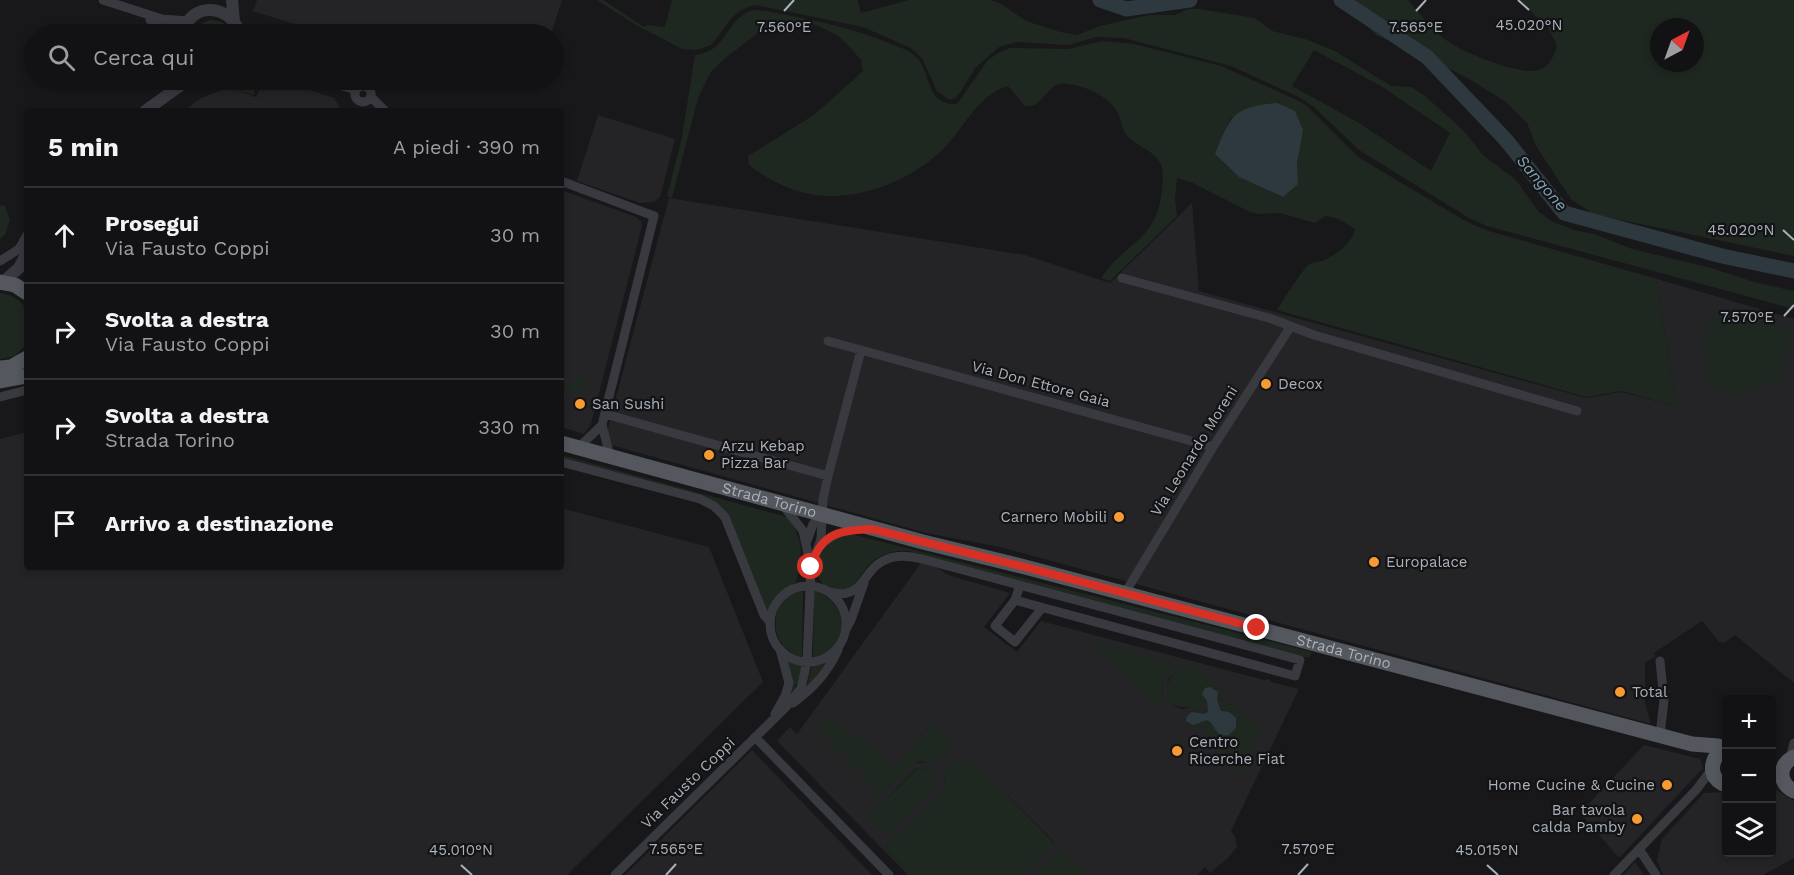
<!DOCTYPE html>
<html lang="it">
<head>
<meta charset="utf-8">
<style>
	body { margin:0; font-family:"Work Sans",sans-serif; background:#1f2022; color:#f1f3f6 }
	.controls { position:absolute; right:18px; bottom:18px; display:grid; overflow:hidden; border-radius:6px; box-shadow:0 3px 9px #0003 }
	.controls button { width:54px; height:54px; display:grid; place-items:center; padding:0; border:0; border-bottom:2px solid #313234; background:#121214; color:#f1f3f6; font:30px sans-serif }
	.compass { position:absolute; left:1650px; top:18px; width:54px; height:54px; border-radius:50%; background:#121214; box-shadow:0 3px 9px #0003; rotate:41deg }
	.stop { position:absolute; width:18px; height:18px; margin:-14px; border:4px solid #d93025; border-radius:50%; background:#fff }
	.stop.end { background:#d93025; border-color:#fff; box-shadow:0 2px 6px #0008 }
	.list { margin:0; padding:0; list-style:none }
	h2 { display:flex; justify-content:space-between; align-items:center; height:78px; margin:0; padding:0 24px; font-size:26px }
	h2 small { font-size:20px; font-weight:400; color:#9c9ea0 }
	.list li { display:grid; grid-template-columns:39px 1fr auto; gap:18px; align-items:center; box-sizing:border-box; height:96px; padding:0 24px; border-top:2px solid #313234 }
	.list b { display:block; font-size:22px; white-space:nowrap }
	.list p { margin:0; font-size:20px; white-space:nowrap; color:#9c9ea0 }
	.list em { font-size:20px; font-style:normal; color:#9c9ea0 }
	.icon { flex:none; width:33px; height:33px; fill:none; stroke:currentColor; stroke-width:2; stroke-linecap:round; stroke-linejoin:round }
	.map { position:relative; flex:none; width:1794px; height:875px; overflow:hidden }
	.search { position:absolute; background:#121214; box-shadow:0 3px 9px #0003; left:24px; top:24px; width:540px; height:66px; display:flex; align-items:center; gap:15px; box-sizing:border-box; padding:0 21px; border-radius:33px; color:#9c9ea0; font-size:22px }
	.panel { position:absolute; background:#121214; box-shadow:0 3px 9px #0003; left:24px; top:108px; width:540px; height:462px; border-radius:6px }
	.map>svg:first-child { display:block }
</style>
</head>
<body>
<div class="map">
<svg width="1794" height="875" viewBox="0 0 1794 875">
	<rect width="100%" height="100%" fill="#18181a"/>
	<path fill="#242427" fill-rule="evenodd" d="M257,0H562L551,34H397L383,29L381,34H326L253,11Z
		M264,80H279L334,98L342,111H184L201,98L230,87L256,97Z
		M598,115L675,139L660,197L654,202L640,203L577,181Z
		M561,190L636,217L641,221L642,226L591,424L584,434L561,427Z
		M669,198L1025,255L1110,283L1192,203L1199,291L1586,398L1621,392L1676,406L1657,279L1794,319V683L1735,635L1724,643L1719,642L1702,621L1654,653L1656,656L1645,663V703L1651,724L1000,547L926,533L604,443Z
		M27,432V567H561V508L709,547L763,682L567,875H0V439Z
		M921,563L936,567L948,575L1010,593L984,627L1017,652L1041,621L1264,680L1269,679L1271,682L1299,689L1231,831L1235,837L1237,847L1228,858L1210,873L1205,867L1197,875H1086L1061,849L1033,875H1022L1055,843L984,771L970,764L945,773L944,791L885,848L912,875H908L777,741L790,727L797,734ZM1094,644L1177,665L1167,672L1164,678L1162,683L1163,697ZM1175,672L1229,699L1183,709L1176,707L1169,700L1166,689L1168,680ZM1234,704V771L1232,765L1233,760L1190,712ZM931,724L929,762L915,763L878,789L877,751L893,767ZM917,768L926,769L933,775L888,835L870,816Z
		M1644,745L1700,759L1703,768L1619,858L1580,813Z
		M752,750L872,875H625Z
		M1772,787L1794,801V858L1763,875H1663L1657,860L1662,839L1704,793L1726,792V852H1772Z
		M1635,862L1644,875H1623Z"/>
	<path fill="#1f2820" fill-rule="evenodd" d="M597,0H603L644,27L648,25L665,27L672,0H858L861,13L909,0H991L1001,4L1026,21L1060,32L1077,35L1100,26L1149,15H1175L1188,9H1200L1255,18L1272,31L1305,39L1335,51L1391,86L1411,87L1425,96L1463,130L1484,156L1516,180L1539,212L1551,221L1574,230L1594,234L1632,249L1711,268L1754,282L1794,291V309L1487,226L1469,218L1359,150L1315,108L1299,97L1231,66L1124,38L1096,37L1069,45L1016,42L999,47L976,67L957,97L950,100L937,91L922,58L911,48L863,27L756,5C731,9 726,29 711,45L697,50L682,49L636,25ZM1314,50L1381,86L1450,133L1431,171L1359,123L1292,86Z
		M1342,0H1408C1420,14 1432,29 1446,40C1461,52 1521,76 1538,70C1549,67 1554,56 1557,46L1549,29L1519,0H1794V256L1593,214L1571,199L1536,146L1527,123L1506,102L1471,80L1427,57L1376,35ZM1659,27H1695V63H1659Z
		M753,10L766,11C808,19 851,27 891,44C899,47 909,50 915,56C932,70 924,106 957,104L988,60L1000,52L1010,48L1068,49L1102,41L1134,44L1221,66L1299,101L1307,106L1358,157L1467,222L1489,231L1657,279L1676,406L1621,391L1586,397L1277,310C1283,301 1302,269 1310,264C1313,262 1319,262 1323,261C1335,255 1353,243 1355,229L1339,219L1326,216L1315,223L1280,213L1257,214L1250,212L1193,183L1177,178L1175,199L1177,216L1110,281L1101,278C1125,242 1157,241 1162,190C1163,180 1164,171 1160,163C1153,149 1134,146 1125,133C1121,126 1121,118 1117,111C1108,96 1087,87 1070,84C1045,79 1045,110 1025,106L1008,86C979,94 965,126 946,146C915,179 861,201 816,195C792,192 768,180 749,165L748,156L814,115L863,71L861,60L847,44L837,35L816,25L806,22L787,21L763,29L724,59L710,73L698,98L672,198L667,196L682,137L695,55C730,51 722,21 753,10ZM1231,118L1297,163L1298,183L1283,197L1239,177L1215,154Z
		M209,20C221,20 228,24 232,34H193L197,26Z
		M249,81L255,85L254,95L230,87Z
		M0,205L5,206L10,220L5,235L0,239Z
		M0,293C11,294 21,300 27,310V344L15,356L0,359Z
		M1715,312L1743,313L1794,332L1778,379L1740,396L1710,383L1702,349Z
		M576,378H585L581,395L568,392L561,414C561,399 561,387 576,378Z
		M561,455L787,517C803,537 803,554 797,578L795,583L774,599L768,614L716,502L701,495L561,458Z
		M851,534L855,535L1312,652L1309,658L909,551C898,550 886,552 877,558C860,568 856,597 831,589C825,587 820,582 818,576C814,561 823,543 837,537C841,535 847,535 851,534Z
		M803,591L802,657C767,648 766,598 803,591Z
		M814,591C851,602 850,649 813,658Z
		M1093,643L1178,665C1164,672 1159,684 1164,699L1156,707Z
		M784,658L802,665L798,681L789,697Z
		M828,660L805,692L812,666Z
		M1188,667L1206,676L1229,699C1209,703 1163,722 1166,685L1175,672Z
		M1234,704L1259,729L1260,732L1244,769L1239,773L1234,771L1232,765L1233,760L1201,727L1192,728L1185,721L1186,715L1190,712Z
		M827,718L877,751L893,767L931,724L956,744L933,764L922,761L915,763L879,797L874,793L877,789L818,730Z
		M961,762L977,766L984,771L1055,844L1022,875H912L885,848L944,791L945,773L955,763Z
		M918,768L926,769L933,775L935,782L931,793L888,835L869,817Z
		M1061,849L1086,875H1033Z"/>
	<path fill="#2d393e" d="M1277,103L1295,111L1303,130L1297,163L1298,184L1283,197L1239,177L1215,154C1231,115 1233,107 1277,103Z
		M1210,687L1218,692L1217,700L1221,711L1229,712L1236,718V728L1229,735C1214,738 1217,725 1207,720L1193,725L1186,721L1187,716L1192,712L1204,714L1208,712L1207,701L1202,694L1205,688Z"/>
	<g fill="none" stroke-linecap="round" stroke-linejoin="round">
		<path stroke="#2d393e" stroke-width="15" d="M1100,0L1126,9L1190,0
			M1341,0L1427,57L1506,140L1564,213L1722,256L1794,271"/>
		<path stroke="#393a3f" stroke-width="9" d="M103,0L162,19L188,21
			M150,20L172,34
			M386,34L388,31
			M322,80L356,90
			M355 94a8 8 0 1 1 16 0a8 8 0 1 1-16 0Z
			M371,97L385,111
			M561,181L654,216L602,425L578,448
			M0,261L19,249L27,235
			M1122,278L1272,319L1314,335L1577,411
			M828,341L861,350
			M0,397L27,390
			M605,414L828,476
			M602,425L610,456
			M561,462L700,499L714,506L725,517L764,615L770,622
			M807,541L813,524L821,515
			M820,546C832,534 844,530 861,529
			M811,567L821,539L823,499L828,476L861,350L1213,447
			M770 624a38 38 0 1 1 76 0a38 38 0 1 1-76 0Z
			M829,592C835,593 841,595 847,593C859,590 864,579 871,571C884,555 903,554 922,559L1256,648L1300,660L1295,676L1015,600L1020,585
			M1125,593L1213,447L1291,326
			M1015,600L995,626L1015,642L1042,608
			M846,629L851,620L864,583
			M793,703C813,689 828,672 838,650
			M775,714L785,696L789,683L780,649
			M1660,735L1664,700L1660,661
			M755,737L889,875
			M1790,759L1794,743
			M1639,849L1656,875
			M615,875L786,707L801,688L807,662L811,567L803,531L782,504
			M1614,875L1696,790L1712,769"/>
		<path stroke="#393a3f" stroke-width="12" d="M232,0L234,21
			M183,34C189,1 231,3 240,34
			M145,111L188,80
			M3,282L19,268L27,253"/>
		<g stroke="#54585e" stroke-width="15">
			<path d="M0,282L15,285L27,293"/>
			<path d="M0,368L11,367L27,358"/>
			<path d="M0,381L27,376"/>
			<path id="s1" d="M561,443L923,542L1025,567L1692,744L1718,746L1726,750"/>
			<path d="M1726,750L1715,758C1709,771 1714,781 1726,785"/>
			<path d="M1794,757C1778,765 1778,783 1794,791"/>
		</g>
	</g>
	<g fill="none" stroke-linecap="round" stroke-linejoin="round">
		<path stroke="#d93025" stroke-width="8" d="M811,567C820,533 840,530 872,529L1025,567L1257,628"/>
	</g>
	<path fill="none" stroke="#aab1ba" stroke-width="2" d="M1518,0L1529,10M784,11L794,0M1416,11L1426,0M1783,230L1794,240M1784,316L1794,305M461,865L472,875M1487,865L1498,875M666,875L676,864M1298,875L1308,864"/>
	<g fill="#f69b34" stroke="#131315" stroke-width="2">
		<circle cx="1266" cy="384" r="6"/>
		<circle cx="580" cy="404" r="6"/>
		<circle cx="709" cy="455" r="6"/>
		<circle cx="1119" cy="517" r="6"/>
		<circle cx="1374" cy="562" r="6"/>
		<circle cx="1620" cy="692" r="6"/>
		<circle cx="1177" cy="751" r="6"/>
		<circle cx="1667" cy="785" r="6"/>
		<circle cx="1637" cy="819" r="6"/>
	</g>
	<g text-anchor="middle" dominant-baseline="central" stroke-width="4.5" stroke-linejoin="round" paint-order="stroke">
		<g font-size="15" fill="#aab1ba" stroke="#131315">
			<text transform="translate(1041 384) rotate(15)">Via Don Ettore Gaia</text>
			<text transform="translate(1194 451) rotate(-58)">Via Leonardo Moreni</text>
			<text stroke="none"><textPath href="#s1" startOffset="216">Strada Torino</textPath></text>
			<text stroke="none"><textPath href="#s1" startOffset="810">Strada Torino</textPath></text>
			<text transform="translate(688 783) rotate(-44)">Via Fausto Coppi</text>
		</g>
		<g font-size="15" fill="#aab1ba" stroke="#131315" text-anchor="start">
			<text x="1278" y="384">Decox</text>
			<text x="592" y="404">San Sushi</text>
			<text x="721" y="446">Arzu Kebap<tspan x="721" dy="17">Pizza Bar</tspan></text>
			<text x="1107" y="517" text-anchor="end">Carnero Mobili</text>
			<text x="1386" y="562">Europalace</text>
			<text x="1632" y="692">Total</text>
			<text x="1189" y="742">Centro<tspan x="1189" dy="17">Ricerche Fiat</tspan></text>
			<text x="1655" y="785" text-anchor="end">Home Cucine &amp; Cucine</text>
			<text x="1625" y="810" text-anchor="end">Bar tavola<tspan x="1625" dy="17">calda Pamby</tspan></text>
		</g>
		<g font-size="16" font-style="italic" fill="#80a3b5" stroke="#131315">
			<text transform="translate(1542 183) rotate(49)">Sangone</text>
		</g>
	</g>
	<g font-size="15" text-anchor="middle" fill="#aab1ba" stroke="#131315" stroke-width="4.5" stroke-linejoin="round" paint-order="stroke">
		<text x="1529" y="30">45.020°N</text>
		<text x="784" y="32">7.560°E</text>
		<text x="1416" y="32">7.565°E</text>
		<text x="1741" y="235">45.020°N</text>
		<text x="1747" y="322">7.570°E</text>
		<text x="676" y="854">7.565°E</text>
		<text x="1308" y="854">7.570°E</text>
		<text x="461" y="855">45.010°N</text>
		<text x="1487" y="855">45.015°N</text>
	</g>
</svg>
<div class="controls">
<button>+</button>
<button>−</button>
<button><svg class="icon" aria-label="layers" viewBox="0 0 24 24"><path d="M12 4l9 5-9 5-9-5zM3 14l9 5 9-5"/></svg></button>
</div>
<svg class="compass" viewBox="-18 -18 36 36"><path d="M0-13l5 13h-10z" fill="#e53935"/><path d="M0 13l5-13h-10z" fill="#9c9ea0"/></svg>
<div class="stop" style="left:811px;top:567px"></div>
<div class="stop end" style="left:1257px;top:628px"></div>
<div class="search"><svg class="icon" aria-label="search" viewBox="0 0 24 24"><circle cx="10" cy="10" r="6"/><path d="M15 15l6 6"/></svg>Cerca qui</div>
<section class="panel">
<h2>5 min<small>A piedi · 390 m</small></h2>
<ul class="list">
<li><svg class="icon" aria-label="ahead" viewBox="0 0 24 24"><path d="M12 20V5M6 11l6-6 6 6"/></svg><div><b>Prosegui</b><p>Via Fausto Coppi</p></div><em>30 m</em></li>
<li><svg class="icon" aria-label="right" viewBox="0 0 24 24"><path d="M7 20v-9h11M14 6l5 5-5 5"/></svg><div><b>Svolta a destra</b><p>Via Fausto Coppi</p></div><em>30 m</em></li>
<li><svg class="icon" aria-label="right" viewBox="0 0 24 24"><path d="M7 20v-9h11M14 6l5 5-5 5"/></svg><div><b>Svolta a destra</b><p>Strada Torino</p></div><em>330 m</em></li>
<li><svg class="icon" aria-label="arrive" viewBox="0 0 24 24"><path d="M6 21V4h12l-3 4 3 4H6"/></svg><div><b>Arrivo a destinazione</b></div></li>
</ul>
</section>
</div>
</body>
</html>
